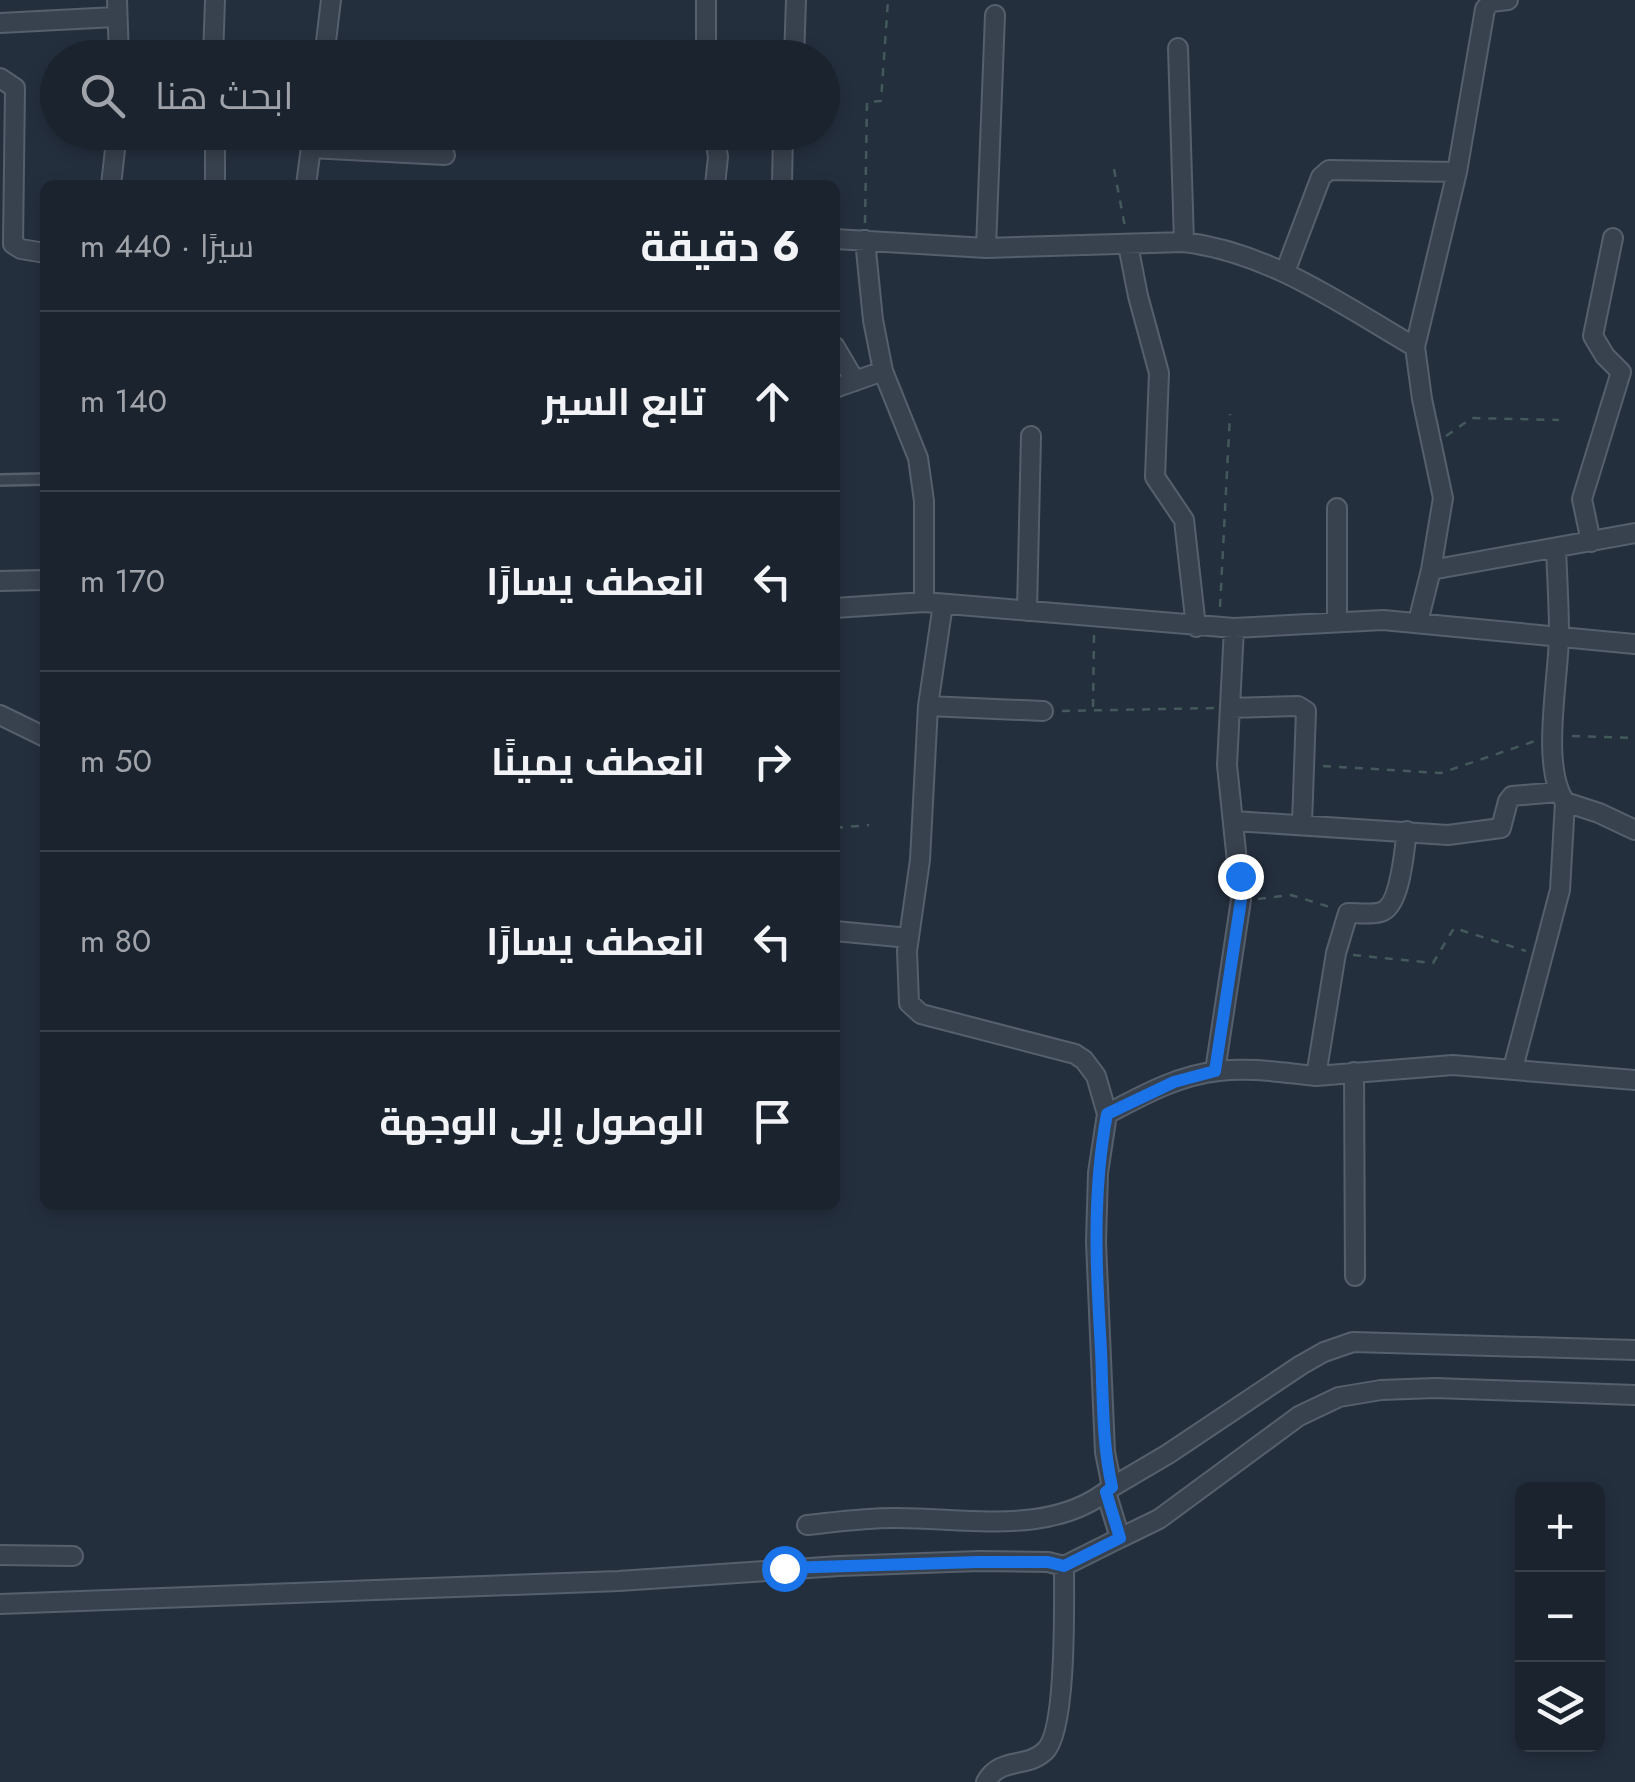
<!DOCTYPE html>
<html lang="ar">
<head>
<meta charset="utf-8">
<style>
	body { margin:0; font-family:Jost,Cairo,sans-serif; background:#242b36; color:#f1f3f6; direction:rtl }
	.controls { position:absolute; right:30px; bottom:30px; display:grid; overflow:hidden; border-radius:15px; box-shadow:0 5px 15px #0003 }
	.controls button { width:90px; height:90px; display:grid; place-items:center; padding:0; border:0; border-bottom:2px solid #39404a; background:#1b232e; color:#f1f3f6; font:50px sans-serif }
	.stop { position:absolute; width:30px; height:30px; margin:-22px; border:8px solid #1a73e8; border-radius:50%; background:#fff }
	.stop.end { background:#1a73e8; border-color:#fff; box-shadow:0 2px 10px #0008 }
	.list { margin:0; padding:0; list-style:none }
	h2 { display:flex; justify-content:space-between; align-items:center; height:130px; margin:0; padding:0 40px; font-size:42px }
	h2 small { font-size:32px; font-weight:400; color:#a0a4aa }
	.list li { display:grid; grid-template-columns:65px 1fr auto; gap:30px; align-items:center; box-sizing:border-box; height:180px; padding:0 40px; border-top:2px solid #39404a }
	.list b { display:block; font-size:38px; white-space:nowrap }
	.list em { font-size:32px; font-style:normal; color:#a0a4aa }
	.icon { flex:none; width:55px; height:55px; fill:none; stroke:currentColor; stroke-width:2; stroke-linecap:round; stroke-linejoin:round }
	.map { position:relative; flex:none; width:1635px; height:1782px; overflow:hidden; direction:ltr }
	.search { position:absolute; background:#1b232e; box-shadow:0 5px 15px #0003; left:40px; top:40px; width:800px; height:110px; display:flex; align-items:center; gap:25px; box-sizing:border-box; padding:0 35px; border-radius:55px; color:#a0a4aa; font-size:38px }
	.panel { position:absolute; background:#1b232e; box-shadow:0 5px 15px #0003; left:40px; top:180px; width:800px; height:1030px; border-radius:15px; direction:rtl }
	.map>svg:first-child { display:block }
</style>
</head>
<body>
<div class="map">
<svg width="1635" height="1782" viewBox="0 0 1635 1782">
	<rect width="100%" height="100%" fill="#242f3e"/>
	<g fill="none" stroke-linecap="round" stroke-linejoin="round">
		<defs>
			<path id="lane" d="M0,480L45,479"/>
			<path id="street" d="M117,0L119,58
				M706,0V58
				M1508,0L1491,2L1485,9L1457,172L1415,347L1422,399L1443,498L1431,570L1635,533
				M0,23L115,17
				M1178,48L1184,242
				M213,58L215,0
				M324,58L331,0
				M794,58L796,0
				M0,78L15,88L13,244L21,249L45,253
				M714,132L718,157L715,185
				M310,148L445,155
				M111,185L117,132
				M215,185V132
				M306,185L313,132
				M782,185L783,132
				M835,239L986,248L995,15
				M865,240L873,320L883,371L918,458L924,501V602
				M1128,245L1138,296L1159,373L1155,477L1184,520L1196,627
				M986,248L1184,242C1271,253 1341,304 1415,347
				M1285,272L1321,177L1329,170L1457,172
				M835,347L855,381
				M835,388L883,371
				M1591,542L1582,499L1621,372L1605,356L1593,336L1613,238
				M0,581L45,580
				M943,604L928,706L1043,711
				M835,608L924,602L1234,628L1383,620L1635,644
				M1027,611L1031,436
				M1337,622V508
				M1418,622L1431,570
				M928,706L920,860L907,951L909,1003L921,1014L1075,1054L1084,1060L1096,1076L1107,1114L1098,1173L1096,1242L1105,1452L1112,1487L1168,1454L1301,1365L1324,1352L1353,1342L1635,1350
				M1230,708L1298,706L1306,711L1302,824
				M0,715L45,737
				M1565,802L1599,813L1635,830
				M1234,821L1448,835L1501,828L1508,801L1512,796L1558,792
				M1407,831C1404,850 1401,906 1381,912C1371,915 1358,913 1348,913L1336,953L1316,1076L1453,1065L1635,1080
				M835,931L909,938
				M1513,1068L1560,890L1565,802C1540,766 1559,678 1559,634C1559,605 1557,576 1556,548
				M1215,1071L1241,900L1227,765L1234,628
				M1354,1072L1355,1276
				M1107,1114C1143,1095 1179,1075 1219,1071C1251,1067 1284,1073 1316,1076
				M807,1525C836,1522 864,1518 893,1518C965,1517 1052,1538 1112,1487
				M1120,1538L1159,1519L1299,1416L1339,1397L1381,1390L1435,1388L1635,1395
				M0,1555L73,1556
				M0,1604L619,1581L839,1566L979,1561L1048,1562L1064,1566L1120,1538L1106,1492
				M986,1782C1000,1756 1027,1769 1045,1751C1067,1731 1064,1600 1064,1566"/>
		</defs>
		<use href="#lane" stroke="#565f6c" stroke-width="14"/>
		<use href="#street" stroke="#565f6c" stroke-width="22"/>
		<path stroke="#44595c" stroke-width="2.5" stroke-dasharray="8 8" stroke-linecap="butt" d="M1114,169L1125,227
			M865,223L867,102L881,101L888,0
			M1446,436L1472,418L1559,420
			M1220,607L1230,414
			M1093,707L1094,635
			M1062,711L1214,708
			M1572,736L1635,738
			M1323,766L1441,773L1535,741
			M835,828L869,825
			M1258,899L1291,895L1333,908
			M1353,955L1433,963L1454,928L1526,951"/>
		<use href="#lane" stroke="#38414e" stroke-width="9"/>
		<use href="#street" stroke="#38414e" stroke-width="18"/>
	</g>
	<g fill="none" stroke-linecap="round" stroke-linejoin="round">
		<path stroke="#1a73e8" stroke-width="12" d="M784,1568L978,1562H1048L1064,1566L1120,1538L1106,1492L1112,1487C1102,1442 1103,1396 1101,1350C1096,1270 1092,1193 1107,1114L1174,1082L1215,1071L1241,900L1240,876"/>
	</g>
</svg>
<div class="controls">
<button>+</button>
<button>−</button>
<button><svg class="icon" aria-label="layers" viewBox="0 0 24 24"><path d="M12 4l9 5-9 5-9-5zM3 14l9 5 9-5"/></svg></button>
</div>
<div class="stop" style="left:784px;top:1568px"></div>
<div class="stop end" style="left:1240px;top:876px"></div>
<div class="search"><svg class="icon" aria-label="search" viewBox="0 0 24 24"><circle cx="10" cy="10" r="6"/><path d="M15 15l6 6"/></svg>ابحث هنا</div>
<section class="panel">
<h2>6 دقيقة<small>سيرًا · 440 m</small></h2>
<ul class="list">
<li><svg class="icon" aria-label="ahead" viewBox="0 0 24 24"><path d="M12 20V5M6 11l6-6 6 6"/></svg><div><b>تابع السير</b></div><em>140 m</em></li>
<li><svg class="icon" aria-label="left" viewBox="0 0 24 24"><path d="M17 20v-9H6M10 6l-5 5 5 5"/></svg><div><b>انعطف يسارًا</b></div><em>170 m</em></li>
<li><svg class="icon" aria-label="right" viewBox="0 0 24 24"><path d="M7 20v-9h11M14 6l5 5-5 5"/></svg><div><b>انعطف يمينًا</b></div><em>50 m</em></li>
<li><svg class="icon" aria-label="left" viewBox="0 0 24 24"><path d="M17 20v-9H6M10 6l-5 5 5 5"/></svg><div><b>انعطف يسارًا</b></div><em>80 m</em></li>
<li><svg class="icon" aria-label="arrive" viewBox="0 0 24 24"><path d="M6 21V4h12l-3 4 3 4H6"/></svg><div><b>الوصول إلى الوجهة</b></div></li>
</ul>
</section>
</div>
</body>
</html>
